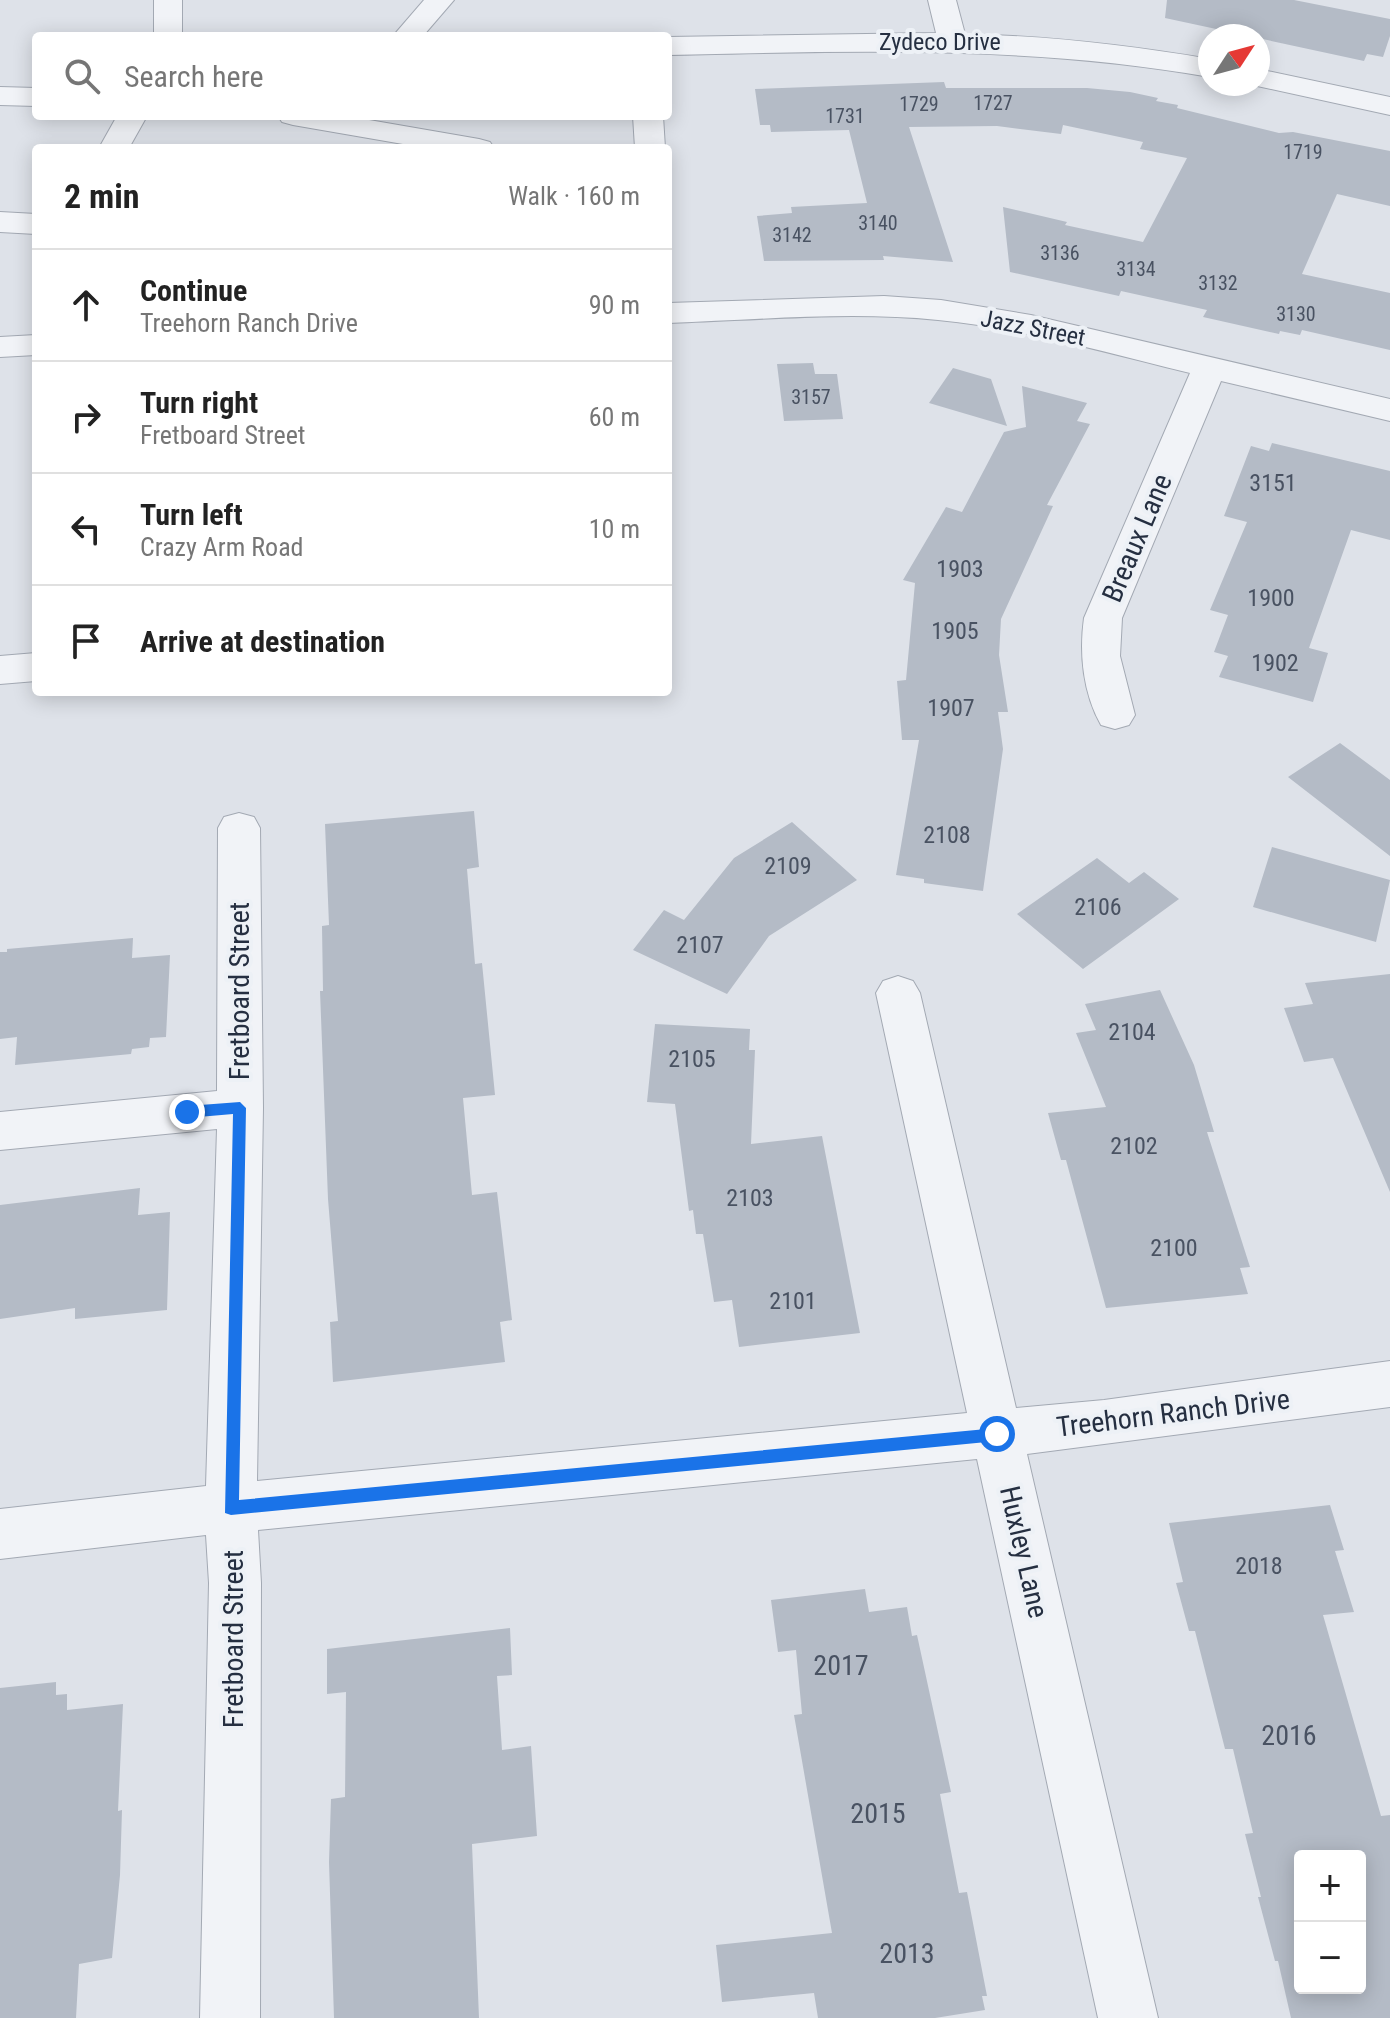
<!DOCTYPE html>
<html lang="en">
<head>
<meta charset="utf-8">
<style>
	body { margin:0; font-family:"Roboto Condensed",sans-serif; background:#f6f6f6; color:#222 }
	.controls { position:absolute; right:24px; bottom:24px; display:grid; overflow:hidden; border-radius:8px; box-shadow:0 4px 20px #0003 }
	.controls button { width:72px; height:72px; display:grid; place-items:center; padding:0; border:0; border-bottom:2px solid #e0e0e0; background:#fff; color:#222; font:40px sans-serif }
	.compass { position:absolute; left:1198px; top:24px; width:72px; height:72px; border-radius:50%; background:#fff; box-shadow:0 4px 20px #0003; rotate:54deg }
	.stop { position:absolute; width:24px; height:24px; margin:-18px; border:6px solid #1a73e8; border-radius:50%; background:#fff }
	.stop.end { background:#1a73e8; border-color:#fff; box-shadow:0 2px 8px #0008 }
	.list { margin:0; padding:0; list-style:none }
	h2 { display:flex; justify-content:space-between; align-items:center; height:104px; margin:0; padding:0 32px; font-size:34px }
	h2 small { font-size:26px; font-weight:400; color:#767676 }
	.list li { display:grid; grid-template-columns:52px 1fr auto; gap:24px; align-items:center; box-sizing:border-box; height:112px; padding:0 32px; border-top:2px solid #e0e0e0 }
	.list b { display:block; font-size:30px; white-space:nowrap }
	.list p { margin:0; font-size:26px; white-space:nowrap; color:#767676 }
	.list em { font-size:26px; font-style:normal; color:#767676 }
	.icon { flex:none; width:44px; height:44px; fill:none; stroke:currentColor; stroke-width:2; stroke-linecap:round; stroke-linejoin:round }
	.map { position:relative; flex:none; width:1390px; height:2018px; overflow:hidden }
	.search { position:absolute; background:#fff; box-shadow:0 4px 20px #0003; left:32px; top:32px; width:640px; height:88px; display:flex; align-items:center; gap:20px; box-sizing:border-box; padding:0 28px; border-radius:8px; color:#767676; font-size:30px }
	.panel { position:absolute; background:#fff; box-shadow:0 4px 20px #0003; left:32px; top:144px; width:640px; height:552px; border-radius:8px }
	.map>svg:first-child { display:block }
</style>
</head>
<body>
<div class="map">
<svg width="1390" height="2018" viewBox="0 0 1390 2018">
	<rect width="100%" height="100%" fill="#dee2e9"/>
	<path fill="#b4bbc6" fill-rule="evenodd" d="M1167,0H1294L1390,19V36L1383,57L1367,54L1364,61L1165,18Z
		M944,82L946,88H1087L1130,92L1158,98L1156,101L1178,105L1177,108L1279,133L1293,132L1390,151V206L1337,194L1302,274L1390,293V350L1302,330L1300,335L1280,331L1279,334L1203,317L1207,310L1121,291L1119,296L1010,272L1003,207L1067,222L1065,225L1143,242L1187,158L1140,149L1143,142L1063,125L1061,134L997,126L909,127L953,262L883,256L884,260L764,261L757,216L792,213L791,207L867,203L849,130L771,132L770,125H760L755,89Z
		M813,363L815,374H837L843,419L784,421L777,364Z
		M953,368L991,379L1007,426L929,403Z
		M1022,386L1087,403L1077,421L1090,424L1047,505L1053,506L1001,619L999,655L1008,712H998L1003,749L983,891L924,883V879L896,875L919,740H902L897,681L906,680L915,583L903,580L946,507L962,512L1004,432L1026,427Z
		M1272,443L1390,471V540L1351,530L1309,648L1328,653L1313,702L1219,677L1228,656L1214,652L1228,615L1210,610L1247,522L1224,516L1251,446L1269,451Z
		M1340,743L1390,780V856L1288,777Z
		M474,811L479,867L467,869L475,964L482,963L495,1095L463,1098L472,1195L497,1192L512,1320L500,1322L505,1362L333,1382L330,1322L338,1321L328,1199L320,991H323L322,926L329,925L325,824Z
		M792,822L857,880L769,936L727,994L633,950L664,910L684,920L734,858Z
		M1272,847L1390,880L1376,942L1253,907Z
		M1097,858L1129,883L1144,872L1179,899L1083,969L1017,914Z
		M133,938L132,958L170,955L166,1037L150,1038L149,1047L132,1049L131,1054L15,1065L17,1037L0,1039V952H7V949Z
		M1390,974V1192L1333,1058L1304,1062L1284,1008L1313,1004L1305,983Z
		M1160,990L1194,1065L1214,1132H1207L1250,1267L1240,1268L1248,1294L1106,1308L1066,1160H1061L1048,1113L1106,1107L1076,1033L1096,1030L1085,1004Z
		M655,1024L750,1029L749,1050H755L751,1144L822,1136L860,1333L739,1347L732,1300L714,1302L703,1234H696L693,1210L689,1211L675,1104L647,1102Z
		M140,1188L138,1215L170,1212L167,1310L75,1319V1308L0,1319V1205Z
		M1330,1505L1344,1550L1335,1551L1354,1612L1323,1615L1381,1816L1390,1815V2018H1291L1278,1961H1275L1258,1897H1261L1245,1834L1253,1833L1233,1749H1225L1195,1631H1189L1176,1583L1183,1582L1169,1523ZM1300,1856H1360V1988H1300Z
		M865,1589L869,1612L907,1607L912,1636L917,1635L951,1792L940,1794L959,1893L967,1892L987,1996H982L985,2010L935,2018H818L814,1993L722,2002L716,1945L832,1933L794,1715L802,1714L796,1650L778,1652L771,1600Z
		M510,1628L512,1675L497,1676L502,1750L531,1746L537,1836L472,1844L479,2018H334L329,1862L331,1799L345,1797L346,1692L327,1694V1649Z
		M56,1682V1695L67,1694V1710L123,1704L118,1811L122,1810L120,1875L112,1958L79,1964L76,2018H0V1688Z"/>
	<g fill="none" stroke-linecap="round" stroke-linejoin="round">
		<defs>
			<path id="minor" d="M154,0H182V36H154Z
				M424,0H454L423,36H393Z
				M928,0H956L965,34C1048,36 1128,45 1210,59V77C1030,45 850,51 668,55V37L936,33Z
				M1258,69L1390,97V115L1248,84H1258Z
				M0,87L36,88V106L0,105Z
				M117,116H147L129,148H99Z
				M278,116H346L479,139L490,142L494,148H426L293,125L282,122Z
				M633,116H663L665,148H635Z
				M0,212L36,214V234L0,232Z
				M884,296L941,300L1031,315L1390,399V421L1221,381L1122,618L1120,656L1135,715L1129,725L1115,729L1101,725C1083,693 1079,654 1084,618L1190,373C1107,353 1023,328 938,320C849,311 757,320 668,323V303Z
				M36,335V355L0,357V337Z
				M36,653V681L0,684V656Z
				M239,813L254,817L260,828L263,1108L257,1481L967,1413L876,993L883,981L898,976L913,981L920,993L1016,1408L1104,1400L1390,1361V1407L1027,1454L1158,2018H1098L977,1459L258,1530L261,1583L260,2018H200L209,1583L206,1535L0,1559V1509L206,1486L217,1129L0,1150V1112L217,1091L218,828L224,817Z"/>
		</defs>
		<use href="#minor" stroke="#a3a9b3" stroke-width="2"/>
		<use href="#minor" fill="#f1f3f7" fill-rule="evenodd"/>
	</g>
	<path fill="#1a73e8" d="M240,1102L246,1108L239,1500L997,1428L1005,1434L997,1441L231,1515L225,1513L233,1114L187,1118L180,1112L187,1106Z"/>
	<g text-anchor="middle" dominant-baseline="central" stroke-width="8" stroke-linejoin="round" paint-order="stroke">
		<g font-size="20" fill="#495262">
			<text x="993" y="103">1727</text>
			<text x="919" y="104">1729</text>
			<text x="845" y="116">1731</text>
			<text x="1303" y="152">1719</text>
			<text x="878" y="223">3140</text>
			<text x="792" y="235">3142</text>
			<text x="1060" y="253">3136</text>
			<text x="1136" y="269">3134</text>
			<text x="1218" y="283">3132</text>
			<text x="1296" y="314">3130</text>
			<text x="811" y="397">3157</text>
		</g>
		<g font-size="24" fill="#252f41" stroke="#edf1f6">
			<text x="940" y="42">Zydeco Drive</text>
			<text transform="translate(1033 328) rotate(11)">Jazz Street</text>
		</g>
		<g font-size="24" fill="#495262">
			<text x="1273" y="483">3151</text>
			<text x="960" y="569">1903</text>
			<text x="1271" y="598">1900</text>
			<text x="955" y="631">1905</text>
			<text x="1275" y="663">1902</text>
			<text x="951" y="708">1907</text>
			<text x="947" y="835">2108</text>
			<text x="788" y="866">2109</text>
			<text x="1098" y="907">2106</text>
			<text x="700" y="945">2107</text>
			<text x="1132" y="1032">2104</text>
			<text x="692" y="1059">2105</text>
			<text x="1134" y="1146">2102</text>
			<text x="750" y="1198">2103</text>
			<text x="1174" y="1248">2100</text>
			<text x="793" y="1301">2101</text>
			<text x="1259" y="1566">2018</text>
		</g>
		<g font-size="28" fill="#252f41" stroke="#edf1f6">
			<text transform="translate(1137 538) rotate(-67)">Breaux Lane</text>
			<text transform="translate(239 991) rotate(-90)">Fretboard Street</text>
			<text transform="translate(1173 1413) rotate(-7)">Treehorn Ranch Drive</text>
			<text transform="translate(1024 1552) rotate(77)">Huxley Lane</text>
			<text transform="translate(233 1639) rotate(-90)">Fretboard Street</text>
		</g>
		<g font-size="28" fill="#495262">
			<text x="841" y="1665">2017</text>
			<text x="1289" y="1735">2016</text>
			<text x="878" y="1813">2015</text>
			<text x="907" y="1953">2013</text>
		</g>
	</g>
</svg>
<div class="controls">
<button>+</button>
<button>−</button>
</div>
<svg class="compass" viewBox="-18 -18 36 36"><path d="M0-13l5 13h-10z" fill="#e53935"/><path d="M0 13l5-13h-10z" fill="#767676"/></svg>
<div class="stop" style="left:997px;top:1434px"></div>
<div class="stop end" style="left:187px;top:1112px"></div>
<div class="search"><svg class="icon" aria-label="search" viewBox="0 0 24 24"><circle cx="10" cy="10" r="6"/><path d="M15 15l6 6"/></svg>Search here</div>
<section class="panel">
<h2>2 min<small>Walk · 160 m</small></h2>
<ul class="list">
<li><svg class="icon" aria-label="ahead" viewBox="0 0 24 24"><path d="M12 20V5M6 11l6-6 6 6"/></svg><div><b>Continue</b><p>Treehorn Ranch Drive</p></div><em>90 m</em></li>
<li><svg class="icon" aria-label="right" viewBox="0 0 24 24"><path d="M7 20v-9h11M14 6l5 5-5 5"/></svg><div><b>Turn right</b><p>Fretboard Street</p></div><em>60 m</em></li>
<li><svg class="icon" aria-label="left" viewBox="0 0 24 24"><path d="M17 20v-9H6M10 6l-5 5 5 5"/></svg><div><b>Turn left</b><p>Crazy Arm Road</p></div><em>10 m</em></li>
<li><svg class="icon" aria-label="arrive" viewBox="0 0 24 24"><path d="M6 21V4h12l-3 4 3 4H6"/></svg><div><b>Arrive at destination</b></div></li>
</ul>
</section>
</div>
</body>
</html>
